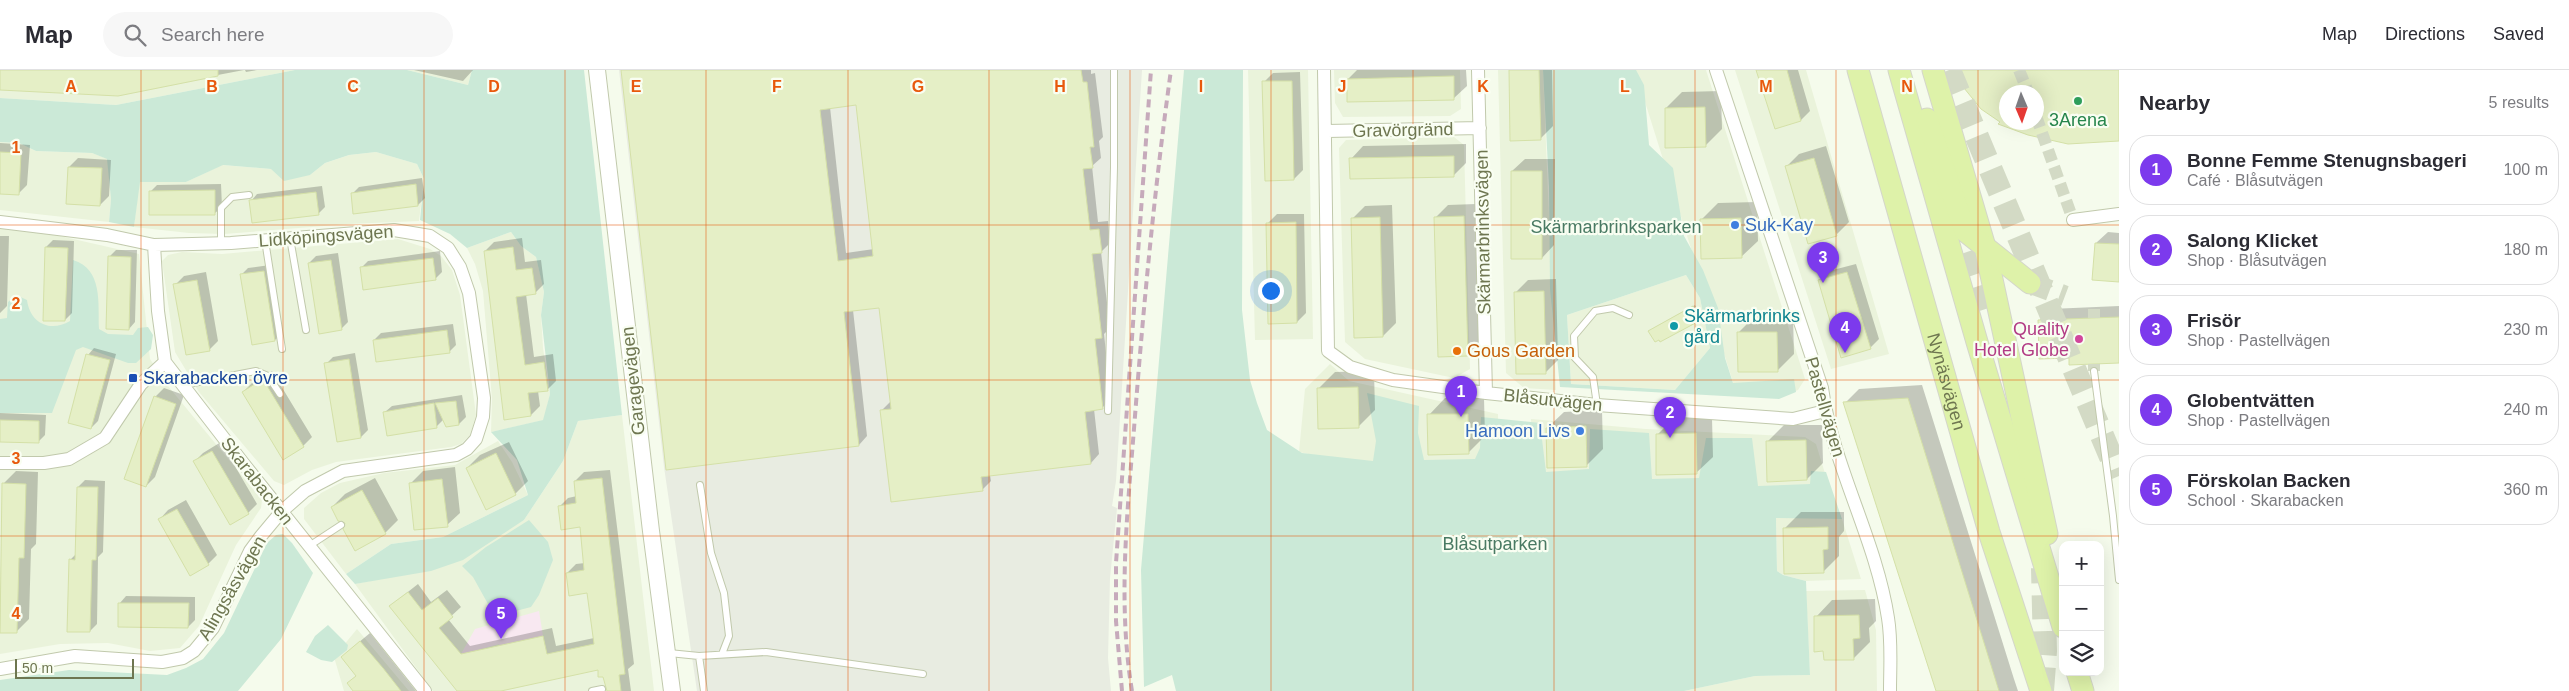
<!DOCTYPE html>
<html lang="en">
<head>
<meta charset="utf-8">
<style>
	body { margin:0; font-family:Helvetica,sans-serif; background:#f7f7f7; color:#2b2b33 }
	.controls { position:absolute; right:15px; bottom:15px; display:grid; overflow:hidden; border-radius:10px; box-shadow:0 5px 20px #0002 }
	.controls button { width:45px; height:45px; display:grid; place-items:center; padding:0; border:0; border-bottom:1px solid #e1e1e2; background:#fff; color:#2b2b33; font:25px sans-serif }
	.compass { position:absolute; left:1999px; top:15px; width:45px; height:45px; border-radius:50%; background:#fff; box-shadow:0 5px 20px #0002; rotate:178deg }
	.scale { position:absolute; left:15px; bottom:12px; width:119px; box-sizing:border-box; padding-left:5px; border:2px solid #6e7650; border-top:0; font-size:14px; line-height:18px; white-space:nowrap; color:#6e7650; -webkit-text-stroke:4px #f9fef2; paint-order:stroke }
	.you { position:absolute; left:1270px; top:220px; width:18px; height:18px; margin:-12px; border:4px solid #fff; border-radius:50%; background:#1a73e8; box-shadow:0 0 0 8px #1a73e833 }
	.badge { display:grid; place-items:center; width:32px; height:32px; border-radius:50%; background:#7c3aed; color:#fff; font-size:16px; font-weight:700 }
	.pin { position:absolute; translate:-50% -41px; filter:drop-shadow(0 1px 2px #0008) }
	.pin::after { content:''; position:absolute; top:26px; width:18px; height:15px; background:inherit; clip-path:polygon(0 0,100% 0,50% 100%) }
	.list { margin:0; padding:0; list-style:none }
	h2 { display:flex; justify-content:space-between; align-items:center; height:65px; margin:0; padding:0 20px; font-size:21px }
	h2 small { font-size:16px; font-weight:400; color:#7c7c81 }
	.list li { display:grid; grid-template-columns:32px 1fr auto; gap:15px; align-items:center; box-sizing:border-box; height:70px; margin:0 10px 10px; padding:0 10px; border:1px solid #e1e1e2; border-radius:20px }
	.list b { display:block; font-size:19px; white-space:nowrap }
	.list p { margin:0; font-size:16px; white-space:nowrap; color:#7c7c81 }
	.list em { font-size:16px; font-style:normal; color:#7c7c81 }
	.icon { flex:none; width:28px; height:28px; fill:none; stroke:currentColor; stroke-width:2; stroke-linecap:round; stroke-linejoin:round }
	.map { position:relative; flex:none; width:2119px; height:621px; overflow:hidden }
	header { display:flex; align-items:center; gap:30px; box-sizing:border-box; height:70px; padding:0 25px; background:#fff; border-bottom:1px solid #e1e1e2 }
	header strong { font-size:24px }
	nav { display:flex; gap:28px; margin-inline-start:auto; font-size:18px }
	.search { width:350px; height:45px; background:#f7f7f7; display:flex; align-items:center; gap:12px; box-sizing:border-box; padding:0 18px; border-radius:28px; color:#7c7c81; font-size:19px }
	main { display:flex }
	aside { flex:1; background:#fff }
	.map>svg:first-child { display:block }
</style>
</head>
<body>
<header>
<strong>Map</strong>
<div class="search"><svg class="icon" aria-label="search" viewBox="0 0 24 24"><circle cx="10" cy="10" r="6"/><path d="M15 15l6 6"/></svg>Search here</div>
<nav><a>Map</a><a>Directions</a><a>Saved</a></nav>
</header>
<main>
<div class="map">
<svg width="2119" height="621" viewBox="0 0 2119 621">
	<rect width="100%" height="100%" fill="#f5fbec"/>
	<path fill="#eaf3db" d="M0,0H295L116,35L0,28Z
		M407,0H472L468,15Z
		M1248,0H1308L1313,269L1255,270Z
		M1334,0H1460L1461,39L1450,46L1343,47L1335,33Z
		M1498,0H1543L1556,320L1524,318L1506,303Z
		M1635,0H1706L1805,309L1798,320L1780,327L1737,325Z
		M1735,0H1806L1889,284L1831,299Z
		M1454,67L1464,75L1470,299L1454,308L1365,289L1345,272L1339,78L1346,70Z
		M0,72L19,73L36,81L92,83L108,89L111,129L109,152L0,140Z
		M376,82L417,94L424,109L419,151L349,154L224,164L189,163L134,157L139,112H186L222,95L271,99L310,105L325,93L349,85Z
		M0,158L60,166L139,184L150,289L168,316L262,430L261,438L236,475L199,556L180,578L150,581L108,573L60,574L0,584Z
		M511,162L521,176L536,187L540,204L544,222L541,245L543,278L550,324L544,350L491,362L492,329L483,221L475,194L467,178Z
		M398,169L430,179L441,186L452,200L460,225L476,345L470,365L461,374L451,377L336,392L312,400L284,415L274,411L199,322L175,282L162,191L168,185L182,182L222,184Z
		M1686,205L1700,228L1710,278L1675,320L1571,314L1567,245Z
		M1330,294L1349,311L1498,344L1499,413L1382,400L1299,382L1305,319Z
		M622,345L654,621H433L355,514L385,508L498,465L524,450L563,391L578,351Z
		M1531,349L1646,359L1805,367L1816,374L1834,433L1534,412Z
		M498,371L512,392L528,425L443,467L391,474L346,504L304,449V438L321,423L340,413L384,403L455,395Z
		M1776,447L1842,449L1861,509L1806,511L1783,505L1777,501Z
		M1865,520L1876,560L1877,621H1684L1755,606L1810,605L1806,521Z
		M357,559L409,621H344L334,587Z"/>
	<path fill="#e8ece1" d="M619,0H1142L1116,411L1112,436L1117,438L1110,508L1108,588L1111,621H697L664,397Z"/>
	<path fill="#f8e8f1" d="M539,541L543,566L502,589L499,574L474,581L478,600L461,584L475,559Z"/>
	<path fill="#cbe9d7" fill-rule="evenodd" d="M295,0H407L468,15L472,0H584L622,345L578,351L563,391L524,450L463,490L431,501L355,514L346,504L391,474L443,467L528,425L517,390L491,362L543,350L550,324L541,245L544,222L536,187L521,176L511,162L467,178L450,164L420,150L424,109L417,94L376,82L349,85L325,93L310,105L284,111L271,99L223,95L186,112H140L134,157L109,152L111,129L107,89L92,83L36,81L19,73L0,72V28L116,35Z
		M1184,0H1243L1242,240L1250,310L1257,333L1267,360L1302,383L1373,391L1376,371L1367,323L1419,336L1418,363L1424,390L1475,389L1480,378L1481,347L1540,353L1546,402L1589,399L1590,359L1649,363L1652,409L1699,408L1706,368H1752L1758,416L1810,414L1811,401L1826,402L1842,449L1776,448L1777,501L1783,505L1806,511L1810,605L1755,606L1684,621H1176L1172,605L1144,617L1141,500Z
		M1543,0H1636L1644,15L1649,75L1673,98L1684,166L1703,200L1718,238L1725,288L1733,313L1794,309L1796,322L1779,329L1560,317L1550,219L1549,117ZM1686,205L1700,228L1710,278L1675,320L1571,314L1567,245Z
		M73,190C103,199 98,233 99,259L108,264L133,265L138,258L148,257L153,265L151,279L136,293H128L83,277L76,280L52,343H0V249L7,248L8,232L16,225L27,230C30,253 50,263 70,251Z
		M529,450L548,472L553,490L539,525L531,537L512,542L493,543L473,507L462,496L486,477Z
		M283,464L292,473L313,503L281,569L238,621H0V610L69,600L167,605L186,598L203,589L224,563L267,473L276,465Z
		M328,555L348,575L347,580L332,592L321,590L306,582L315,566Z"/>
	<path fill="#0003" fill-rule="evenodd" d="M0,0H244L118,24L0,17Z
		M245,0H257L246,2Z
		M414,0H473L463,11Z
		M623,0H1091V4L1095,3L1103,67L1099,71L1101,88L1092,96L1098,152L1108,151L1110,173L1101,182L1110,258L1104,264L1111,329L1102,338L1094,339L1099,384L1091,393L990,405L991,411L982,420L882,340L891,331L880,237L853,240L867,366L859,375ZM857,34L874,179L846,183L830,37Z
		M1357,0H1466L1467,16L1454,28L1348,9Z
		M1510,0H1552L1553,56L1540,69Z
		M1758,0H1798L1810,41L1801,50L1776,58Z
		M1956,0H2119L2109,71L2006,56ZM2006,22H2036V52H2006Z
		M1300,2L1303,100L1294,109L1264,12L1273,3Z
		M1721,21L1722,59L1705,76L1666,38L1682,22Z
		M0,73L30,75L27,115L18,124L0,123Z
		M1466,74V93L1454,105L1351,89L1363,76Z
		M1826,76L1849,152L1836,165L1786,97L1799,84Z
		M78,88L111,90L109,126L100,135L69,97Z
		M1525,89H1555L1554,175L1542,188L1512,101Z
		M422,108L425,128L418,135L352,124L359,117Z
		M221,114L222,137L215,143L151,121L157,115Z
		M322,116L325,137L318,144L251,131L257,124Z
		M1757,132L1758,171L1741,187L1702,149L1718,133Z
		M1476,134L1480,272L1467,285L1436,147L1448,135Z
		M1392,135L1396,253L1383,266L1352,149L1365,136Z
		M1277,144H1304L1306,243L1297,252L1268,153Z
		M2108,162L2119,163V211L2096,173Z
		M0,166H9L7,236L0,243Z
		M522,168L525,192L541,190L544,214L535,223L526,224L534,287L553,284L556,311L547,320L538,321L540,336L531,345L485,181L494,172Z
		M53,170L74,171L72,243L65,250L46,177Z
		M116,180H137L135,252L129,259L109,187Z
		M440,181L442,202L435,209L361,198L368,191Z
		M338,183L348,252L341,259L309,193L316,186Z
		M1856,194L1879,269L1870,278L1820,210L1829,201Z
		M270,195L282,263L275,270L241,205L248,198Z
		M206,202L218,271L209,280L175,215L184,206Z
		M1556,209L1558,290L1546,302L1515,223L1528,210Z
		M1695,235L1702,248L1700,249L1652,259Z
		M2119,236V292L2070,287L2039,251L2050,239Z
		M1755,246H1793L1794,284L1778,300L1739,262Z
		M453,254L456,275L449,282L374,270L381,263Z
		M94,278L116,284L98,351L91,358L88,285Z
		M355,283L368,360L361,367L326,294L333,287Z
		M272,301L312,367L303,376L243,322L252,313Z
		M1374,301L1375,340L1358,357L1319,318L1335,302Z
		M1922,315L2014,609L2018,621H1937L1845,333L1859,319Z
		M164,318L184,325L155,407L146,416L155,327Z
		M462,325L466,347L459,354L444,349L436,357L385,342L392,336Z
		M1445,328H1484L1485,366L1468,383L1429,345Z
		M1602,340L1603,379L1587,395L1547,358L1564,342Z
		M0,343L46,345L45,365L38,372L0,371Z
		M1674,348H1712L1713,387L1696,403L1657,365Z
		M1784,355H1822L1823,393L1807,409L1767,372Z
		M221,372L257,434L248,443L194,392L203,383Z
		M509,372L528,411L515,424L467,398L480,385Z
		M455,397L460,443L447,455L410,414L423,401Z
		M610,400L634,594L628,599L631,621H608L604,605L599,599L494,621L390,536L418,514L431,532L447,520L461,537L448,549L470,576L552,558L556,576L594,568L588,522L567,503L576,494L585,493L581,456L559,437L568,428L577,426L575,411L584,402Z
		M16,401L38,402L36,474L31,479L29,549L16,562H0L3,414Z
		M375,408L398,450L385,463L347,452L332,437L345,424Z
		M85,410L105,411L103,482L98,487L97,554L90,561L70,490L77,483L78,417Z
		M186,430L217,485L208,494L160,449L168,440Z
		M1801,442H1844V461L1839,467V486L1823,502L1784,459Z
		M126,526L195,527V550L188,557L120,533Z
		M1875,529L1876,551L1869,558L1870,572L1853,589L1816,547L1832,530Z
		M370,563L416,621H355L349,613L357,605L352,578Z"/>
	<path fill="#e5efc6" stroke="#d4e0a7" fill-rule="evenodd" d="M0,0H218V6L118,26L0,20Z
		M621,0H1081L1083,12H1087L1094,77H1090L1093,98L1083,99L1090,160L1099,159L1102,183L1092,184L1102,268L1095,269L1103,339L1085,342L1091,394L981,407L983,421L891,432L880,340L891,339L879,238L844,242L859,376L666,400ZM856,35L873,186L838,191L820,40Z
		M1509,0H1539L1541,70L1510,71Z
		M1756,0H1787L1801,51L1775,59Z
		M1954,0H2119V71L2068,74L2028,65L1998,54L2000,52L1981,39L1964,18ZM2006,22H2036V52H2006Z
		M1454,6V30L1347,32V9Z
		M1262,11H1292L1294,110L1265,111Z
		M1705,37L1706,77L1665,78V38Z
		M0,82L21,83L19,125L0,124Z
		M1454,86V107L1350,109L1349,88Z
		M1814,88L1837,166L1808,174L1785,96Z
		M68,97L102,98L100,136L66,134Z
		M1511,101H1542V189H1511Z
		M416,114L418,136L353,144L351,123Z
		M215,120V145H149V121Z
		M316,122L319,145L252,153L249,130Z
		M1464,146L1468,286L1438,287L1434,147Z
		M1380,147L1383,267L1354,268L1351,148Z
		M1741,148L1742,188L1701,189L1700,149Z
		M1296,152L1297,253L1268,254L1266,153Z
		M2095,173L2119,174V212L2092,210Z
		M45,177L68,178L65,251H43Z
		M513,177L516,200L532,198L536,224L516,227L525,295L544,292L548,321L528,323L531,346L504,350L484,181Z
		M108,186L131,187L129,260L106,259Z
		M433,188L436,210L363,220L360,197Z
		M331,190L342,260L319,264L308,193Z
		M264,201L275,271L252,275L240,204Z
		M1847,202L1871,279L1841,288L1818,210Z
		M197,210L210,281L186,285L173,214Z
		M1544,221L1546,304H1516L1514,222Z
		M1693,236L1701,250L1660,272L1659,270L1655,272L1648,261Z
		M2119,247V293L2069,295V288L2039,289L2038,250Z
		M447,260L450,283L376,292L373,270Z
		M1737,262H1777L1778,302H1738Z
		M86,284L110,290L91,359L68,353Z
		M349,289L361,368L337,372L324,293Z
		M263,309L304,377L283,390L242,322Z
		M1358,317L1359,358L1318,359L1317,318Z
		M154,326L176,334L146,417L124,409Z
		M1908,328L1999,621H1936L1843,332Z
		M456,331L459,355L446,357L435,333Z
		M434,333L437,358L387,366L383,342Z
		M1427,344H1468L1469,384L1428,385Z
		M0,350L39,351V373L0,372Z
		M1586,356L1587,397L1547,398L1546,358Z
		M1696,363L1697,404L1656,405V364Z
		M1806,370L1807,410L1767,412L1766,371Z
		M212,381L249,444L230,455L193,391Z
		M496,383L516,425L486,440L466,398Z
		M602,408L625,604L619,605L621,621H607L603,607H598V600L501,621H457L389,536L408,522L422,540L438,528L453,547L439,558L461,584L543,566L547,584L594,574L587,523L569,526L566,503L584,500L580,457L561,460L558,436L576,433L574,411Z
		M442,409L448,457L414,460L409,413Z
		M2,413L26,414L24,488H19L17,563H0Z
		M77,417H98L96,490H92L90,562H67L69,489L75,490Z
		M362,420L386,464L355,481L343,459L345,453L338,451L331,437Z
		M177,439L209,495L190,506L158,449Z
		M1828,457V479L1823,480L1824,503L1784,504L1783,458Z
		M118,533H189L188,558L118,557Z
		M1859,545L1860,568L1853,569L1854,590H1824L1823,581L1814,582V546Z
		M360,571L383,598L401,621H353L347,613L356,606L341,587Z"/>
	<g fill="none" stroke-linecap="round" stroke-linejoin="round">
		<path stroke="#d3dac5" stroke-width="12" stroke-dasharray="12 6" stroke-linecap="butt" d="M2019,0L2028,22
			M2036,46L2073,150
			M2094,239V248
			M2094,294V301"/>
		<path stroke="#d3dac5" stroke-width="21" stroke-dasharray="21 11" stroke-linecap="butt" d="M2030,213L2065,226"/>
		<path stroke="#d3dac5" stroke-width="24" stroke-dasharray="24 12" stroke-linecap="butt" d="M1949,0L2119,406
			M1958,147L1992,248
			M2042,621L2045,581L2043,498"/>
		<defs>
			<path id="service" d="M290,168L306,260
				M265,170L282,279
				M221,173V138L232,127L249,125
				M2094,301L2113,446L2119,510
				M183,315L256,301L268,306L280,324
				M1597,335L1593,307L1575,288L1574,266L1595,241L1613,238L1629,245
				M1108,341L1114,97V0
				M700,415L711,483L724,523L729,566L722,584
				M309,476L341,455
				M669,583L699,586L704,621
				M699,586L766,582L923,604
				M592,621L602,619"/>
			<path id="minor" d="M1324,0L1328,281L1350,297L1393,310L1486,323L1597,335L1793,349L1825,341
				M1478,0L1486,323
				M1716,0L1822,318C1833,397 1876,469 1888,548C1892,572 1890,597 1890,621
				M1327,61L1480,58
				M2073,150L2119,144
				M0,152L107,165L154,175L231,173L394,160L430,166L448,178L460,197L469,223L484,328L483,347L476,369L467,379L456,385L343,401L305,421L281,442L261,466L250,481L213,558L194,581L183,588L162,592L75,586L0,599
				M154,175L158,241L165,292L243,393L425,621
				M0,393H44L69,389L105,368L141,314L165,292"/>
			<path id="tertiary" d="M597,0L651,461L672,621"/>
			<g id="trunk">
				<path id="s1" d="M1858,0L1989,462L2041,621"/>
				<path d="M1899,0L1977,272L2063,557"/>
				<path d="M1933,0L1985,177L2047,464"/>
				<path d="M1927,49L1965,161L2030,213"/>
				<path d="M2077,602L2083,621"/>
			</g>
		</defs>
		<use href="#service" stroke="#c1c9ac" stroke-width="8"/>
		<use href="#minor" stroke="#c1c9ac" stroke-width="14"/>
		<use href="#tertiary" stroke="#c1c9ac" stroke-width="18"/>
		<use href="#trunk" stroke="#d4d6ca" stroke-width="23"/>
		<use href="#service" stroke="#fff" stroke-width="6"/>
		<use href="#minor" stroke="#fff" stroke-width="12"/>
		<use href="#tertiary" stroke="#fff" stroke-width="16"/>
		<use href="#trunk" stroke="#def2a9" stroke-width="21"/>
		<path stroke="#c6aabb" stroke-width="4" stroke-dasharray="8 5" stroke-linecap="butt" d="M1122,621L1116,551V493L1151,0
			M1132,621C1117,530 1128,437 1135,346C1144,230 1155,115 1171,0"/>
	</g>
	<path fill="none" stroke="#e8590c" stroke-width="1" stroke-opacity="0.55" d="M141,0V621M283,0V621M424,0V621M565,0V621M706,0V621M848,0V621M989,0V621M1130,0V621M1271,0V621M1413,0V621M1554,0V621M1695,0V621M1836,0V621M1978,0V621M0,155H2119M0,310H2119M0,466H2119"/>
	<circle fill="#2e9e5b" stroke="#f9fef2" stroke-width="2" cx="2078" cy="31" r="5"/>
	<g fill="#3f7fe0" stroke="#f9fef2" stroke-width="2">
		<circle cx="1735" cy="155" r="5"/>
		<circle cx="1580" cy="361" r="5"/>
	</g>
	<circle fill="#0f9aa8" stroke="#f9fef2" stroke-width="2" cx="1674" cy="256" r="5"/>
	<circle fill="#d1479c" stroke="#f9fef2" stroke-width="2" cx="2079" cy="269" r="5"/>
	<circle fill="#e8710a" stroke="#f9fef2" stroke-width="2" cx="1457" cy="281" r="5"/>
	<rect fill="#1a4fb4" stroke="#f9fef2" stroke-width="2" x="128" y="303" width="10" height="10" rx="2.5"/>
	<g text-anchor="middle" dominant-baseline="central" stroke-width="4.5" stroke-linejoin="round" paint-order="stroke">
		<g font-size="18" fill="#27864d" stroke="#f9fef2">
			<text x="2078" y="50">3Arena</text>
		</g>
		<g font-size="18" fill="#6e7650" stroke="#f9fef2">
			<text transform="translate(1403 60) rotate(-1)">Gravörgränd</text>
			<text transform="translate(1483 162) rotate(-91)">Skärmarbrinksvägen</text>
			<text transform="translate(326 166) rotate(-4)">Lidköpingsvägen</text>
			<text transform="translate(633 311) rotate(-96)">Garagevägen</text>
			<text stroke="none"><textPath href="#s1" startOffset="324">Nynäsvägen</textPath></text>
			<text transform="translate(1553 330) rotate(6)">Blåsutvägen</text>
			<text transform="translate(1825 337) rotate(74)">Pastellvägen</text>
			<text transform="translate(257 411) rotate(52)">Skarabacken</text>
			<text transform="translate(232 518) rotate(-60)">Alingsåsvägen</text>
		</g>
		<g font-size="18" fill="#366cbe" stroke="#f9fef2" text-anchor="start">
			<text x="1745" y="155">Suk-Kay</text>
			<text x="1570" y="361" text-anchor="end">Hamoon Livs</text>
		</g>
		<g font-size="18" fill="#497a63" stroke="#f9fef2">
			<text x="1616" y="157">Skärmarbrinksparken</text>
			<text x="1495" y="474">Blåsutparken</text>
		</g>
		<g font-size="18" fill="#0d838f" stroke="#f9fef2" text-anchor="start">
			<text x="1684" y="246">Skärmarbrinks<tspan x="1684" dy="21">gård</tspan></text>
		</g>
		<g font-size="18" fill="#b23c85" stroke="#f9fef2" text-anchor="end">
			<text x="2069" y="259">Quality<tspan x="2069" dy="21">Hotel Globe</tspan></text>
		</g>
		<g font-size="18" fill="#c56008" stroke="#f9fef2" text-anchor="start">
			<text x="1467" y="281">Gous Garden</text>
		</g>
		<g font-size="18" fill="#164399" stroke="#f9fef2" text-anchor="start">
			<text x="143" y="308">Skarabacken övre</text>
		</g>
	</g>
	<g font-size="16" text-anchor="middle" font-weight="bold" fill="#e8590c" stroke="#f9fef2" stroke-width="4.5" stroke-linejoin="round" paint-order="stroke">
		<text x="71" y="22">A</text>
		<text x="212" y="22">B</text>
		<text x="353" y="22">C</text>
		<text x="494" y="22">D</text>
		<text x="636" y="22">E</text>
		<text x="777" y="22">F</text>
		<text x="918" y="22">G</text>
		<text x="1060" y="22">H</text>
		<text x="1201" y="22">I</text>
		<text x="1342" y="22">J</text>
		<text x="1483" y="22">K</text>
		<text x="1625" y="22">L</text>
		<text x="1766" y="22">M</text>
		<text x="1907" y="22">N</text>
		<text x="16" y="83">1</text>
		<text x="16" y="239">2</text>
		<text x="16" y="394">3</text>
		<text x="16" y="549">4</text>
	</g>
</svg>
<div class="controls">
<button>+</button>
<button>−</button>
<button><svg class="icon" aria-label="layers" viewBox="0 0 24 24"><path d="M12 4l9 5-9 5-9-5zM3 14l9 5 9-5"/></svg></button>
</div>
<svg class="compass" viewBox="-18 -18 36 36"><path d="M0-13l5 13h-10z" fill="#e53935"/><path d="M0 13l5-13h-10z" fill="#7c7c81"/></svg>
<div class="scale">50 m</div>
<div class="you"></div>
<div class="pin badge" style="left:1461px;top:347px">1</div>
<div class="pin badge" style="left:1670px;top:368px">2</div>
<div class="pin badge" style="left:1823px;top:213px">3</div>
<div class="pin badge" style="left:1845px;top:283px">4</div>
<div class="pin badge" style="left:501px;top:569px">5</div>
</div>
<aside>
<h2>Nearby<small>5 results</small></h2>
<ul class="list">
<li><span class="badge">1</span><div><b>Bonne Femme Stenugnsbageri</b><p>Café · Blåsutvägen</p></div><em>100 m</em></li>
<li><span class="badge">2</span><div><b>Salong Klicket</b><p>Shop · Blåsutvägen</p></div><em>180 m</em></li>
<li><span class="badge">3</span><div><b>Frisör</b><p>Shop · Pastellvägen</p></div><em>230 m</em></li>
<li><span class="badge">4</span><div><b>Globentvätten</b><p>Shop · Pastellvägen</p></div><em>240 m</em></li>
<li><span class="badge">5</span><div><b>Förskolan Backen</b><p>School · Skarabacken</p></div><em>360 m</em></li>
</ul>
</aside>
</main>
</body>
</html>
